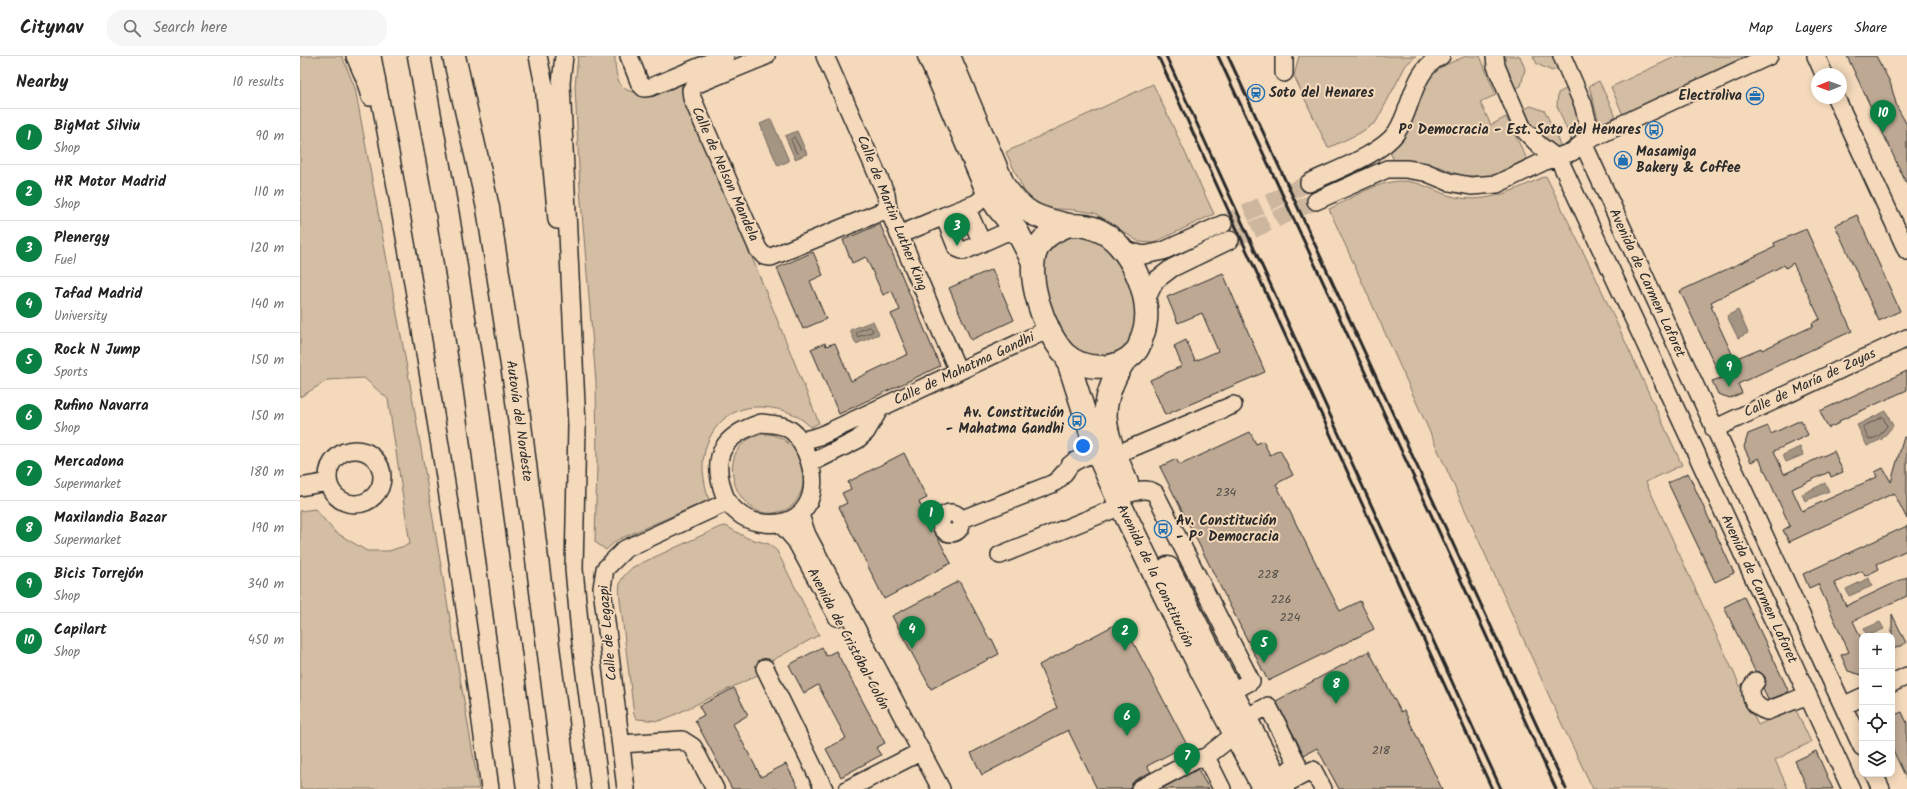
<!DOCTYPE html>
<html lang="en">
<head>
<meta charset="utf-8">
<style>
	body { margin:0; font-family:Kalam,sans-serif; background:#f6f6f6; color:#222 }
	.controls { position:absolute; right:12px; bottom:12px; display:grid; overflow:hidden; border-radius:8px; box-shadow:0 2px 10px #0003 }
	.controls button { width:36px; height:36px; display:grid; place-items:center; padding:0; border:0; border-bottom:1px solid #e0e0e0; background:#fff; color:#222; font:20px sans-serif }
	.compass { position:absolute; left:1511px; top:12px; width:36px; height:36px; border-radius:50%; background:#fff; box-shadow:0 2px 10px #0003; rotate:269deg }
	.you { position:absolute; left:783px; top:390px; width:14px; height:14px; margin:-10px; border:3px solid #fff; border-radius:50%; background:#1a73e8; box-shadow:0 0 0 6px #1a73e833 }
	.badge { display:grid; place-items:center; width:26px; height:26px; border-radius:50%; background:#0b8043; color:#fff; font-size:13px; font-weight:700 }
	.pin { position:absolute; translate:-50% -33px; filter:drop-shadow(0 1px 2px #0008) }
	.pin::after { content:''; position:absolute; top:21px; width:14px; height:12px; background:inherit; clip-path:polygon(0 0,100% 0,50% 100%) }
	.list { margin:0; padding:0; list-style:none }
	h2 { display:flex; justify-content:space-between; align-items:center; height:52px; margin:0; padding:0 16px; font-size:17px }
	h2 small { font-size:13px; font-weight:400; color:#767676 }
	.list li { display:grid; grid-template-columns:26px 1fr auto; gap:12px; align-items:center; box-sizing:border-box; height:56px; padding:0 16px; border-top:1px solid #e0e0e0 }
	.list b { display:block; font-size:15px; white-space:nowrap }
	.list p { margin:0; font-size:13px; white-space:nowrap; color:#767676 }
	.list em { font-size:13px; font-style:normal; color:#767676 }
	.icon { flex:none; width:22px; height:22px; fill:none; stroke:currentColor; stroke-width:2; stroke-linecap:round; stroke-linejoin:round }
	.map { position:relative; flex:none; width:1607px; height:733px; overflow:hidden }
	header { display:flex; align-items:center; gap:24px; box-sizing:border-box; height:56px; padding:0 20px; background:#fff; border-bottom:1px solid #e0e0e0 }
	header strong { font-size:19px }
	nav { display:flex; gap:22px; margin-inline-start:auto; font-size:14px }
	.search { width:280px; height:36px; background:#f6f6f6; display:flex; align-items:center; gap:10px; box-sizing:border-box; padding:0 14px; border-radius:16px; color:#767676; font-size:15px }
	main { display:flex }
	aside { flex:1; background:#fff }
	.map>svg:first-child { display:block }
</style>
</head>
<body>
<header>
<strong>Citynav</strong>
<div class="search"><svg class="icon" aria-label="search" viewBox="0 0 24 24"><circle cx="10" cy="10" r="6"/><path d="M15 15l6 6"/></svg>Search here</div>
<nav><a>Map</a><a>Layers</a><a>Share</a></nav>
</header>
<main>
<aside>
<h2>Nearby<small>10 results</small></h2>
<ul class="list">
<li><span class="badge">1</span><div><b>BigMat Silviu</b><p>Shop</p></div><em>90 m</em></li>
<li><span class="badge">2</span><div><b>HR Motor Madrid</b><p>Shop</p></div><em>110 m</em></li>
<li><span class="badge">3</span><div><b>Plenergy</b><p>Fuel</p></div><em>120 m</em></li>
<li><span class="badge">4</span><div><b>Tafad Madrid</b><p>University</p></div><em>140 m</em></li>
<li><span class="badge">5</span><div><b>Rock N Jump</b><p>Sports</p></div><em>150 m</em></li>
<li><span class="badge">6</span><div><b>Rufino Navarra</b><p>Shop</p></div><em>150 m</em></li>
<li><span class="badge">7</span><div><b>Mercadona</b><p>Supermarket</p></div><em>180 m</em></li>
<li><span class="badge">8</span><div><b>Maxilandia Bazar</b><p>Supermarket</p></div><em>190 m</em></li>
<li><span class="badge">9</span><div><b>Bicis Torrejón</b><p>Shop</p></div><em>340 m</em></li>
<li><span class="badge">10</span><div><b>Capilart</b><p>Shop</p></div><em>450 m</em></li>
</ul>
</aside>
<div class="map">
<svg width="1607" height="733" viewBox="0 0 1607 733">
	<rect width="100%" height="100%" fill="#f4d9bb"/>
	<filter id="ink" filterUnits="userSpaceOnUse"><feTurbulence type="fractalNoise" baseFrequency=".025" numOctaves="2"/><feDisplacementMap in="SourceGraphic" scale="8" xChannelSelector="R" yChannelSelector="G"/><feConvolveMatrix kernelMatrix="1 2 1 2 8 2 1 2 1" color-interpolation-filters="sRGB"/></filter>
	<g filter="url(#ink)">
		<path fill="#d3bda3" stroke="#7f7467" d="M0,0H42L55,32L110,328L179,733H0V455L15,453L35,476L67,495H89L110,488L88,343L64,322L28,324L0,341Z
			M278,0H315C314,52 346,35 379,25L419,120L519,367L511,371C494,356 484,353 462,351C425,349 402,379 403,414C404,425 406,434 409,444L317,484L306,494L295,486L297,408L296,326L280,133L275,30Z
			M999,0H1116L1106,9L1076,66L1060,77L1028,92L994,20Z
			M1166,0H1180L1196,39L1180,46L1191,69L1206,61L1227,103L1192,120H1162L1143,112L1113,105H1094L1090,96L1103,84L1111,66L1120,37L1136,13Z
			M1201,0H1220L1225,13L1221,30L1214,33Z
			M1233,0H1255L1261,10L1252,15L1237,8Z
			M1377,0H1449L1323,59L1311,31Z
			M1299,25L1316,61L1314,65L1302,69L1299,66L1289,30Z
			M853,28L914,158L853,187L839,186L795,157L775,154L741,152L732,146L724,135L706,96Z
			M1270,31L1280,58L1278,80L1272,86L1257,50L1258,37Z
			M1231,50L1245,55L1261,91C1240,92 1231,69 1222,54Z
			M1246,120L1295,220L1382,409L1346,426L1458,669L1495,652L1511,686L1475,704L1488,733H1293L1260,664L1029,153C1051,143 1075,126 1100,125C1120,124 1136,137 1155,141C1189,148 1216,133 1246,120Z
			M777,180C787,181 797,184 805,190C827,209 843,246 833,275C831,281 828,289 822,292C809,301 794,304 779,296C771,291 766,280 761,272C741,241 727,189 777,180Z
			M464,378C468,378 472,378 476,380C497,386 510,419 500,438C496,448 489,454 478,456C435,468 408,387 464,378Z
			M426,470L447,482L469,488L477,495L519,579L462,610L464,616L372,660L359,665L337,663L334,659L320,544C318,527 320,522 333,511L420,471Z"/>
		<path fill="#a49482" stroke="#746a5f" d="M471,63L489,105L478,110L460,68Z
			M497,75L507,98L495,103L485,80Z
			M1438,254L1448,277L1438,282L1427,260Z
			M573,265L579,278L556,288L550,274Z
			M1586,355L1593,370L1582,383L1567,390L1557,369Z
			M1500,391L1503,399L1486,406L1483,399Z
			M1525,427L1529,435L1505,445L1502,438Z
			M1569,522L1572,530L1549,540L1546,533Z
			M1580,566L1584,573L1567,580L1564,573Z"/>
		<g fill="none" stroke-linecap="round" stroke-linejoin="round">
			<path stroke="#5b554e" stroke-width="1" d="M494,81L501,94L498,97L496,96L491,84Z
				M570,271L573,274L572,276L557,281V276Z
				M1583,361L1587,370L1579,380L1569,384L1563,371Z"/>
		</g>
		<path fill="#bca893" stroke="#2b2b2b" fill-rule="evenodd" d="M1547,0H1576L1590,26L1597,51L1607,69V129Z
			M1557,159L1600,255L1579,265L1535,169Z
			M580,168L640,310L539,358L511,293L525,287L526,290L535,287L551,325L608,298L591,258L600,254L592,235L583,239L566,201L552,207L543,184Z
			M1506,173L1552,275L1438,328L1442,337L1430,342L1418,338L1412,325L1421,322L1380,235L1475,191L1474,187ZM1493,207L1520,263L1512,267L1513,270L1462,294L1461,292L1437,302L1436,299L1433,300L1420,272L1411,250H1413L1411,246L1484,209L1486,212Z
			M513,196L523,219L510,225L526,263L503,273L477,212Z
			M692,213L714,264L671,284L649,232Z
			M923,217L965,316L865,359L850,324L882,310L874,290L886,284L895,305L918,295L902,257L878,267L867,241Z
			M1607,315V334L1539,365L1540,367L1528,372L1520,355Z
			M1501,364L1508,379L1474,395L1484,418L1534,395L1543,416L1531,421L1529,416L1492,433L1502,455L1577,421L1575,416L1583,412L1591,426L1604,381L1607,382V463L1594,437L1489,486L1483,474L1490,470L1459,402L1451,406L1444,391L1448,378L1468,370L1471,378Z
			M950,376L956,388L963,385L970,399L980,394L993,419L976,428L1040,555L1060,545L1074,573L968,625L860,411L876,403L880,409Z
			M604,397L627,442L619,446L651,507L584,543L539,451L547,447L542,437L551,433L548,426Z
			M1388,417L1434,517L1415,526L1368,427Z
			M1607,470V494L1577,508L1579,513L1565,520L1562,515L1535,527L1546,550L1607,521V540L1553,565L1562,584V619L1548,615L1541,599L1549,596L1518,528L1509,532L1503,518Z
			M659,525L690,584L692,583L699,598L631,633L592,560Z
			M1444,541L1489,636L1468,644L1463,632L1466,626L1465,621L1461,617L1455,615L1424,551Z
			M1592,558L1606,587L1592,594Z
			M822,565L887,689L847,710L851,716L835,724L830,733H797L768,674L682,719L671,697L757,652L739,609Z
			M522,591L526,600L536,595L585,687L576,692L581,699L541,721L526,693L546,682L518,629L504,637L489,609Z
			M1069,595L1101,656L1104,654L1142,733H1039L1017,692L1004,699L976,645Z
			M434,632L448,659L433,668L461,721L486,708L499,733H432L395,664L404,659L399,650Z
			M1602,656L1607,667V724L1592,692V660Z
			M1516,695L1533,733H1508L1495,705Z
			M898,713L909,733H861Z"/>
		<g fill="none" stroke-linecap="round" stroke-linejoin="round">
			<path stroke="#ccb69e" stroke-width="17" stroke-dasharray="17 8" stroke-linecap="butt" d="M923,168L1009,127
				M930,184L1016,145"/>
			<defs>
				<path id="minor" d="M55,0L65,23L70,41
					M72,0C118,243 158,488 190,733
					M238,0L244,29L257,164
					M264,0L261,27L277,370L274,513L281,587L300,733
					M329,0L340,28L344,32L351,31L425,0
					M466,0L395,29L391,34L392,42L458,193L464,200L471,201L588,153
					M525,0L586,138L588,153L593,164L658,315
					M984,0V17
					M1195,0L1196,10L1223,73L1239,89L1255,101
					M1262,0L1283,48L1288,67L1284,86
					M1516,0L1524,18
					M1536,42L1607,195
					M1283,87L1562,691
					M1258,101L1387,377L1551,733
					M1009,127C1033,115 1080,99 1096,77C1113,52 1111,16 1141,0
					M688,137L677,147L644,160L657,192L664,195L704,177L717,175
					M1016,145L1087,113H1106L1125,116L1149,126L1171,130L1197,128L1245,105L1272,96L1284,86L1469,0
					M666,151L682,187
					M599,179L644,160
					M823,194L844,199L863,195L923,168
					M845,246L855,225L872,212L930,184
					M461,367C469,368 478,368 485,371C497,376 501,386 506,396C524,438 505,475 457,466C442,463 429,451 424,438C410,398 424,379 461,367Z
					M1414,373L1607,282
					M501,385L520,380L749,273
					M28 421a27 27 0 1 1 54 0a27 27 0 1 1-54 0Z
					M815,399L933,349
					M511,407L557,384L566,376L580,352
					M0,431L28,426
					M831,437C840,434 847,432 855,437L951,625L931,636
					M641 467a10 10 0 1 1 20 0a10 10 0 1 1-20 0Z
					M500,459L507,479L641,733
					M660,464L752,428C761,423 764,417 770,409C777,402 789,400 797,396
					M481,468L496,485L537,561
					M700,499L821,450
					M465,612L524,733
					M1456,625L1451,632C1450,643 1456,652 1467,655L1508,639
					M1592,627L1607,620
					M1543,650L1562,641
					M945,662L968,650L997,707L978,724
					M321,688L382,684L393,691L415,733
					M1574,718L1581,733
					M981,730L1013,714L1023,733
					M326,733L302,532L305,513L325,493L427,446
					M548,733L622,695
					M840,733L895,704L906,701
					M922,733L906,701L935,678"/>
				<path id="major" d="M629,0L688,137L698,152L717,175L732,204
					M649,0L704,130C724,158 737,162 769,169
					M769,169C782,169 792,170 804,177C832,193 855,247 843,278C841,283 840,291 836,295C819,315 785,316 765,298C745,278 723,217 738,191C745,179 756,174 769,169Z
					M766,299L797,396L821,450L902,616L964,733
					M824,305C793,356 806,376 827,427
					M868,512L917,609L983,733"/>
				<path id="highway" d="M119,0L148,160L175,333L228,733
					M154,0L188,152L215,329L266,733"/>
			</defs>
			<use href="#minor" stroke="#2b2b2b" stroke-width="20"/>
			<use href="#major" stroke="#2b2b2b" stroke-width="25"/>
			<use href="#highway" stroke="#2b2b2b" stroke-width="25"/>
			<use href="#minor" stroke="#f4d9bb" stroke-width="17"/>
			<use href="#major" stroke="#f4d9bb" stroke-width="22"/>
			<use href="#highway" stroke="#f4d9bb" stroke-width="22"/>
			<path stroke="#2b2b2b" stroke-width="3" d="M858,0L1192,733
				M866,0L1201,733
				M918,0L1135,467L1256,733
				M928,0L1266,733"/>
		</g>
	</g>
	<defs>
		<symbol id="station-ring" viewBox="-11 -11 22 22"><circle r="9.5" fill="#f4d9bb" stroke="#1f6fb2" stroke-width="1.5"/><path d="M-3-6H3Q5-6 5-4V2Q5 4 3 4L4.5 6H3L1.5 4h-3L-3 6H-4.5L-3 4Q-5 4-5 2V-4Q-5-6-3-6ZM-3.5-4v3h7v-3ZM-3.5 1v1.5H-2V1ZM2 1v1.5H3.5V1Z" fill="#1f6fb2"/></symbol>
		<symbol id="office-ring" viewBox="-11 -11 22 22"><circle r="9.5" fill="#f4d9bb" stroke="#1f6fb2" stroke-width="1.5"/><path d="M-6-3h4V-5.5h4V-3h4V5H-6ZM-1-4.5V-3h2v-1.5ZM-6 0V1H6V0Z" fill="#1f6fb2"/></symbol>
		<symbol id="bus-ring" viewBox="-11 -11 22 22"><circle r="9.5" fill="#f4d9bb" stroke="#1f6fb2" stroke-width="1.5"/><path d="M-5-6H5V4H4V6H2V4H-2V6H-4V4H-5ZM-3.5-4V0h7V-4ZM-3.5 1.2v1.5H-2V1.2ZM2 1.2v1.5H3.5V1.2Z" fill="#1f6fb2"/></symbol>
		<symbol id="shop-ring" viewBox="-11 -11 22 22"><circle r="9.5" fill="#f4d9bb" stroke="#1f6fb2" stroke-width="1.5"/><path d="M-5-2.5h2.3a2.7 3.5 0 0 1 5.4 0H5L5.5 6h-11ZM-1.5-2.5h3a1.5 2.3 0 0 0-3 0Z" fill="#1f6fb2"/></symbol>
	</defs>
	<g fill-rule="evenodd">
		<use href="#station-ring" x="946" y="27" width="20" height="20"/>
		<use href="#office-ring" x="1445" y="30" width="20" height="20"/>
		<use href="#bus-ring" x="1344" y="64" width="20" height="20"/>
		<use href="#shop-ring" x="1313" y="94" width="20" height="20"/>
		<use href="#bus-ring" x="767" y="355" width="20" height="20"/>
		<use href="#bus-ring" x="853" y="463" width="20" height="20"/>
	</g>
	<g text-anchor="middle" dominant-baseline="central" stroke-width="4" stroke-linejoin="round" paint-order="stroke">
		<g font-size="12" fill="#4f4a45">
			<text x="926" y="436">234</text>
			<text x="968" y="518">228</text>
			<text x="981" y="543">226</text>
			<text x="990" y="561">224</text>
			<text x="1081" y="694">218</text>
		</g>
		<g font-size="14" font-weight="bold" fill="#2b2b2b" stroke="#f4d9bb" text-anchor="start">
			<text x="969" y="37">Soto del Henares</text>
			<text x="1442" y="40" text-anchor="end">Electroliva</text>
			<text x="1341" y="74" text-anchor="end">Pº Democracia - Est. Soto del Henares</text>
			<text x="1336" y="96">Masamiga<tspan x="1336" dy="16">Bakery &amp; Coffee</tspan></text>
			<text x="764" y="357" text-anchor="end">Av. Constitución<tspan x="764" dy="16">- Mahatma Gandhi</tspan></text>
			<text x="876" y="465">Av. Constitución<tspan x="876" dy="16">- Pº Democracia</tspan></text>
		</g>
		<g font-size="14" fill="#2b2b2b" stroke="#f4d9bb">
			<text transform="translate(425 118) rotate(66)">Calle de Nelson Mandela</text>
			<text transform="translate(592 157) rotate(68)">Calle de Martin Luther King</text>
			<text transform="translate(1347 227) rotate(65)">Avenida de Carmen Laforet</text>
			<text transform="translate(664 313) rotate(-25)">Calle de Mahatma Gandhi</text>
			<text transform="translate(1510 327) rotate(-25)">Calle de María de Zayas</text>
			<text transform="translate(219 365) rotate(82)">Autovía del Nordeste</text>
			<text transform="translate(855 520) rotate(64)">Avenida de la Constitución</text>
			<text transform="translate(1459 533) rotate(65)">Avenida de Carmen Laforet</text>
			<text transform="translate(308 577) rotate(-95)">Calle de Legazpi</text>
			<text transform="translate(548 583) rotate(62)">Avenida de Cristóbal Colón</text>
		</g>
	</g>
</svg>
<div class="controls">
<button>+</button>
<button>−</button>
<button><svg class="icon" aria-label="locate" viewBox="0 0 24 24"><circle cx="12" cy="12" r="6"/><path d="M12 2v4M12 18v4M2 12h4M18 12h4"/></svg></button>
<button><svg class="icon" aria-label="layers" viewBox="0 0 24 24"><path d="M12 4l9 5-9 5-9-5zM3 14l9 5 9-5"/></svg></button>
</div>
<svg class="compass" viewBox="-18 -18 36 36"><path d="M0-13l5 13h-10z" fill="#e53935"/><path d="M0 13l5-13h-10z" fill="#767676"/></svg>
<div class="you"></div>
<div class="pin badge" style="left:631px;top:477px">1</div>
<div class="pin badge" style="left:825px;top:595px">2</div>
<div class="pin badge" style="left:657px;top:190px">3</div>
<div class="pin badge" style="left:612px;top:593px">4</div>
<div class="pin badge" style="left:964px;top:607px">5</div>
<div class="pin badge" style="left:827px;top:680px">6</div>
<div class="pin badge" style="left:887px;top:720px">7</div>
<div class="pin badge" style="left:1036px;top:648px">8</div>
<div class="pin badge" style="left:1429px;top:331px">9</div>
<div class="pin badge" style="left:1583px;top:77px">10</div>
</div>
</main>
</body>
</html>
